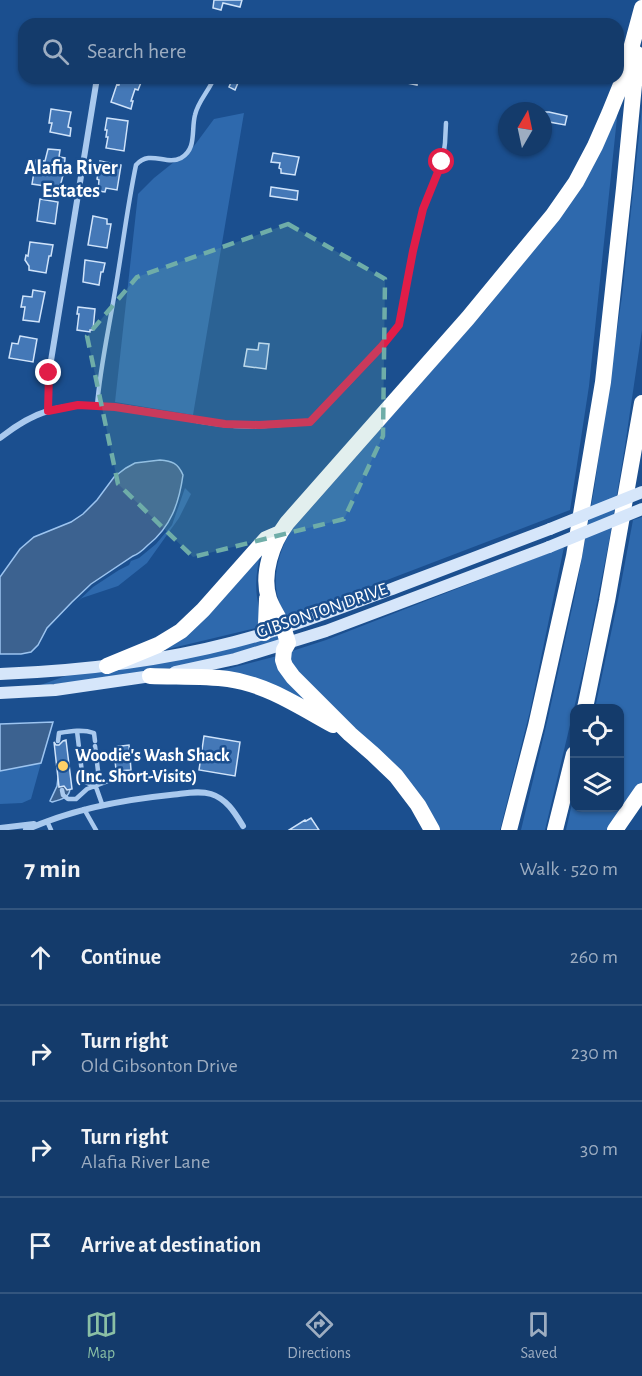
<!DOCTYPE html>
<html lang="en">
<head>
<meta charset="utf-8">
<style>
	body { margin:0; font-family:"Alegreya Sans",sans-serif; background:#214673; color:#f1f3f6 }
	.controls { position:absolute; right:18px; bottom:18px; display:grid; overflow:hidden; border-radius:12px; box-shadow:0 2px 4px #0004 }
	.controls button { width:54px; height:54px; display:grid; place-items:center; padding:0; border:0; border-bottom:2px solid #33557e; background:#143b6b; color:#f1f3f6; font:30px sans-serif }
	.compass { position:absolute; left:498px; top:102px; width:54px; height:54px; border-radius:50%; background:#143b6b; box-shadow:0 2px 4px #0004; rotate:9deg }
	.stop { position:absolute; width:18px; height:18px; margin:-14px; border:4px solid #e11d48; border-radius:50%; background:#fff }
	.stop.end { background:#e11d48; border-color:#fff; box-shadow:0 2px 6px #0008 }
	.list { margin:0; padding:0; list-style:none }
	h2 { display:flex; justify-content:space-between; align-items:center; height:78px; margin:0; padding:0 24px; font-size:26px }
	h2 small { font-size:20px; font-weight:400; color:#9dadc1 }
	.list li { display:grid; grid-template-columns:39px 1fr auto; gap:18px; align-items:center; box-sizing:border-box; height:96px; padding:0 24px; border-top:2px solid #33557e }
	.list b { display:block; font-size:22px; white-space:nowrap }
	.list p { margin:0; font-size:20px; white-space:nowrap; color:#9dadc1 }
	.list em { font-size:20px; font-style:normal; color:#9dadc1 }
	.icon { flex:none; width:33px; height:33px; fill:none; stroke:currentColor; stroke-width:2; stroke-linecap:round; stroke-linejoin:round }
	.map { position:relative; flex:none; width:642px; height:830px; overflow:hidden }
	.search { position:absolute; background:#143b6b; box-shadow:0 2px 4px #0004; left:18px; right:18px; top:18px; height:66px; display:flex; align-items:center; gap:15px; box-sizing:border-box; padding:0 21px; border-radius:18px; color:#9dadc1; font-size:22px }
	.sheet { height:462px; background:#143b6b }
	nav { display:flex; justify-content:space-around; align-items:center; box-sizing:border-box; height:84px; border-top:2px solid #33557e; background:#143b6b; font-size:16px; color:#9dadc1 }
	nav a { display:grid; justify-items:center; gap:3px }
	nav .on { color:#8abfa5 }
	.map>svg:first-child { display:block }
</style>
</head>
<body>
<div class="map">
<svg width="642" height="830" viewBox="0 0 642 830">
	<rect width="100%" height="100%" fill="#1b4f8f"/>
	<path fill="#2e69ad" d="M642,107V330L625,446L610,536L586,658L545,830H521L548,718L576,590L594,490L622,296Z
		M618,108L589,386L570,510L298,614L289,618C284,615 283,612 281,607C270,582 278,554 290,532L488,307Z
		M244,113L193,415L115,402L138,194L154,178L194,146L214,119Z
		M185,488L191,494L179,518L147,563L118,586L82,598L77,602L93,587L119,570L129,565L131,561L139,558L156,544L172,525Z
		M642,517V785L611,830H566L574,795V808H620V708H595L617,605L633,520Z
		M564,547L530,711L500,830H435L294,672L289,652L326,640Z
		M261,552C257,567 255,582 257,597C259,609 261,615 260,627L164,650Z
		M276,635L282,639C263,645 244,651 224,656C163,672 100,679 38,686L68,675Z
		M277,656L327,715L211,673Z
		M41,763L31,799L22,803L0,804V771Z"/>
	<path fill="#3c6290" stroke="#9cc4f0" stroke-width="1.5" d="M160,460C172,461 178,463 183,475C179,503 171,527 148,545C143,550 139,554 133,556L91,584L72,602L47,628L38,645L31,652L21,654H0V577L20,549L34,537L71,522L83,514L97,500L114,477L126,468L135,463Z
		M53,722L41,763L0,771V724Z
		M58,778L70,788C70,798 60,800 52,802L50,801L57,786Z"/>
	<path fill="#4478b7" stroke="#cfe3fa" stroke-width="1.5" d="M214,0H242L240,7L223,3L221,10L213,8Z
		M121,78H137L142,80L138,90L135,89L131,101H133L131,109L111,102L117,84L119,85Z
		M233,78H240L235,90L229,87Z
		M397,78H418L417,85L397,81Z
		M51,109L71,112L68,127L71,128L70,136L50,132L52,123H49Z
		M543,112H549L567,116L565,125L549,122V124L543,125Z
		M107,118L128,121L124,151L106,148L108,137H106L107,130H105Z
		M48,149L60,150L59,157L65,158L64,171L60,187L59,186L58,188L32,184L36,160L45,161Z
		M273,153L299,157L295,175L281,173V169L279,168L280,163L271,162Z
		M100,161L121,165L117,190L106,188L105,192L98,191L99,180L97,179Z
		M271,187L298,191L297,200L270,196Z
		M40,199L58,202L55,224L37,221Z
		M93,216L107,219V224H111L107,248L88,245Z
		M30,242L53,245L51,256H49L46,273L29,270V266L25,260L26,255L28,256Z
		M85,260L105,263L103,272H101L99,285L83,282Z
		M33,290L45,292L39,322L23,320L25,307H21L23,296L32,297Z
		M78,307L95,309L93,330H90V332L77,330L79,314H77Z
		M20,336L37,339L33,362L9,358L12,343L18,344Z
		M259,343L269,344L266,369L244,366L247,349L258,350Z
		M204,736L240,742L235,776L199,770Z
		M66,740L72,789L67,790L64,786L59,787L54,742L56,745H59L63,741Z
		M129,745L131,770L116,771L114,747Z
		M311,818L319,830H289L305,820L306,821Z"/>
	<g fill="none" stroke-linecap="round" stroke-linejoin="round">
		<path stroke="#a9c9ee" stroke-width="4.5" d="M97,406C100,369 108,333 114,297C122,252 127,208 136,165C150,149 166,166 181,158C197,149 191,130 195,115C198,101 209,91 214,78
			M310,422L345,387L382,346L399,325L413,251L423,209L443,158L445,143L446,123
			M77,731L83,781L96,787
			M58,741L59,733C71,731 83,729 94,733L95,741
			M95,746L99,779L96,787L102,804
			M62,790L63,795L68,799H76L87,789L111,780
			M84,809L96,830
			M47,821L51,830"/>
		<path stroke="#a9c9ee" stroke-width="6" d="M48,411L49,373L97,78
			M0,438C14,427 31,416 48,411C96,395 172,418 222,424C251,428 281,424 310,422
			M0,828L34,824
			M26,830C72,809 120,800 170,795C183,794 198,790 211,794C227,799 235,813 243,826"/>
		<path stroke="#d6e6fa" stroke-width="12" d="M175,672L235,659L326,631L549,547
			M0,674C79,671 157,662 234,642C290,628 343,607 397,587C448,568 499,548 550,529
			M0,693L55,690L158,675"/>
		<path stroke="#fff" stroke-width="16" d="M264,633L266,624L267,599
			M107,666L158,645L181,631L203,610L266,539L280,533
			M150,676C175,677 204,676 228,679C266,684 300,707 333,725
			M585,708L607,601L642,403
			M432,830L418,805L396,776L373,754L350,734L293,677L285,666L283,660L284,650L288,643C287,639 285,634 284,629C280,619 273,610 269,599C261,574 272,543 287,523L468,318L553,215L576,182L595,146L609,114L622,82L642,8
			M509,830L536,726L574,556L603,382L624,188L637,54
			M555,830L574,754
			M615,830L642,791"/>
		<path stroke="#d6e6fa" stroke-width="12" d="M550,529L642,492
			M549,547L642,509"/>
	</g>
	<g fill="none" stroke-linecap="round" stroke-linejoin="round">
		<path stroke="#e11d48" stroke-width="8" d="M49,373L48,411L78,405L115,407L225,424L259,425L310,422L382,346L399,325L413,251L423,209L442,162"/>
	</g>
	<path fill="#6fada8" fill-opacity="0.2" stroke="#6fada8" stroke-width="4.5" stroke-dasharray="12 8" stroke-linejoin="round" d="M288,224L385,279L383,436L344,519L193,557L118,484L87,336L137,277Z"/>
	<circle fill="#ffd166" stroke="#1b4f8f" stroke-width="2" cx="63" cy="766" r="6"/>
	<g text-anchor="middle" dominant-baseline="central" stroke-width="5" stroke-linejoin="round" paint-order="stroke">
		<g font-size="18" fill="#fff" stroke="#1b4f8f">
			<text transform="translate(322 611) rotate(-19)">GIBSONTON DRIVE</text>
		</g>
		<g font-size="18" font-weight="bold" fill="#fff" stroke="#1b4f8f" text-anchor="start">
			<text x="75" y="756">Woodie's Wash Shack<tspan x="75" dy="21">(Inc. Short-Visits)</tspan></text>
		</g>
		<g font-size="20" font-weight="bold" fill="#fff" stroke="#1b4f8f">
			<text x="71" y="168">Alafia River<tspan x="71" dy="23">Estates</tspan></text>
		</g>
	</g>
</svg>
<div class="controls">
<button><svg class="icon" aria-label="locate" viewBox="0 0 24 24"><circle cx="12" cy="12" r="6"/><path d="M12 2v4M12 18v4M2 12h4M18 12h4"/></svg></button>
<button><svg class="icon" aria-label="layers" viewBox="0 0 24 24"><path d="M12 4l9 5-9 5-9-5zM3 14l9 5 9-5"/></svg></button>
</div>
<svg class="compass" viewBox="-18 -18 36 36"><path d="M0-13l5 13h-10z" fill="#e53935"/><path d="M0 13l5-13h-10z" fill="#9dadc1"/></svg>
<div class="stop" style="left:442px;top:162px"></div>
<div class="stop end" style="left:49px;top:373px"></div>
<div class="search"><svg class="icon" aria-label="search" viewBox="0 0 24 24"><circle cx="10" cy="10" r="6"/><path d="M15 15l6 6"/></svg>Search here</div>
</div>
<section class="sheet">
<h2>7 min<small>Walk · 520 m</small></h2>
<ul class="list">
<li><svg class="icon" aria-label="ahead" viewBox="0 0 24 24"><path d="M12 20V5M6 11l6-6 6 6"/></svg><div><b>Continue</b></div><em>260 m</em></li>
<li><svg class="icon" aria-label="right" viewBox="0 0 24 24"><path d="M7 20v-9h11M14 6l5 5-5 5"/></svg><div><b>Turn right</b><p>Old Gibsonton Drive</p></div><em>230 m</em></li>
<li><svg class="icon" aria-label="right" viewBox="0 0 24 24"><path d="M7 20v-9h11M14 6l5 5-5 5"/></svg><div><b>Turn right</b><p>Alafia River Lane</p></div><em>30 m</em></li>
<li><svg class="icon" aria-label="arrive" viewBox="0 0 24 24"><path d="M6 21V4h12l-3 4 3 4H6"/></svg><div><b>Arrive at destination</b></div></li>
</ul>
</section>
<nav>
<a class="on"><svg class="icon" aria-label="map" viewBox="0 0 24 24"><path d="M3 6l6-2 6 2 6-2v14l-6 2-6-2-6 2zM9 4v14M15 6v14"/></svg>Map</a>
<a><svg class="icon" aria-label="directions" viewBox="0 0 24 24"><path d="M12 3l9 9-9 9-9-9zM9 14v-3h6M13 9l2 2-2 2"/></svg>Directions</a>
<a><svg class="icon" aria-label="saved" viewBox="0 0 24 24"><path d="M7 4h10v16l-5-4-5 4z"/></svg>Saved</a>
</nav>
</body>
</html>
